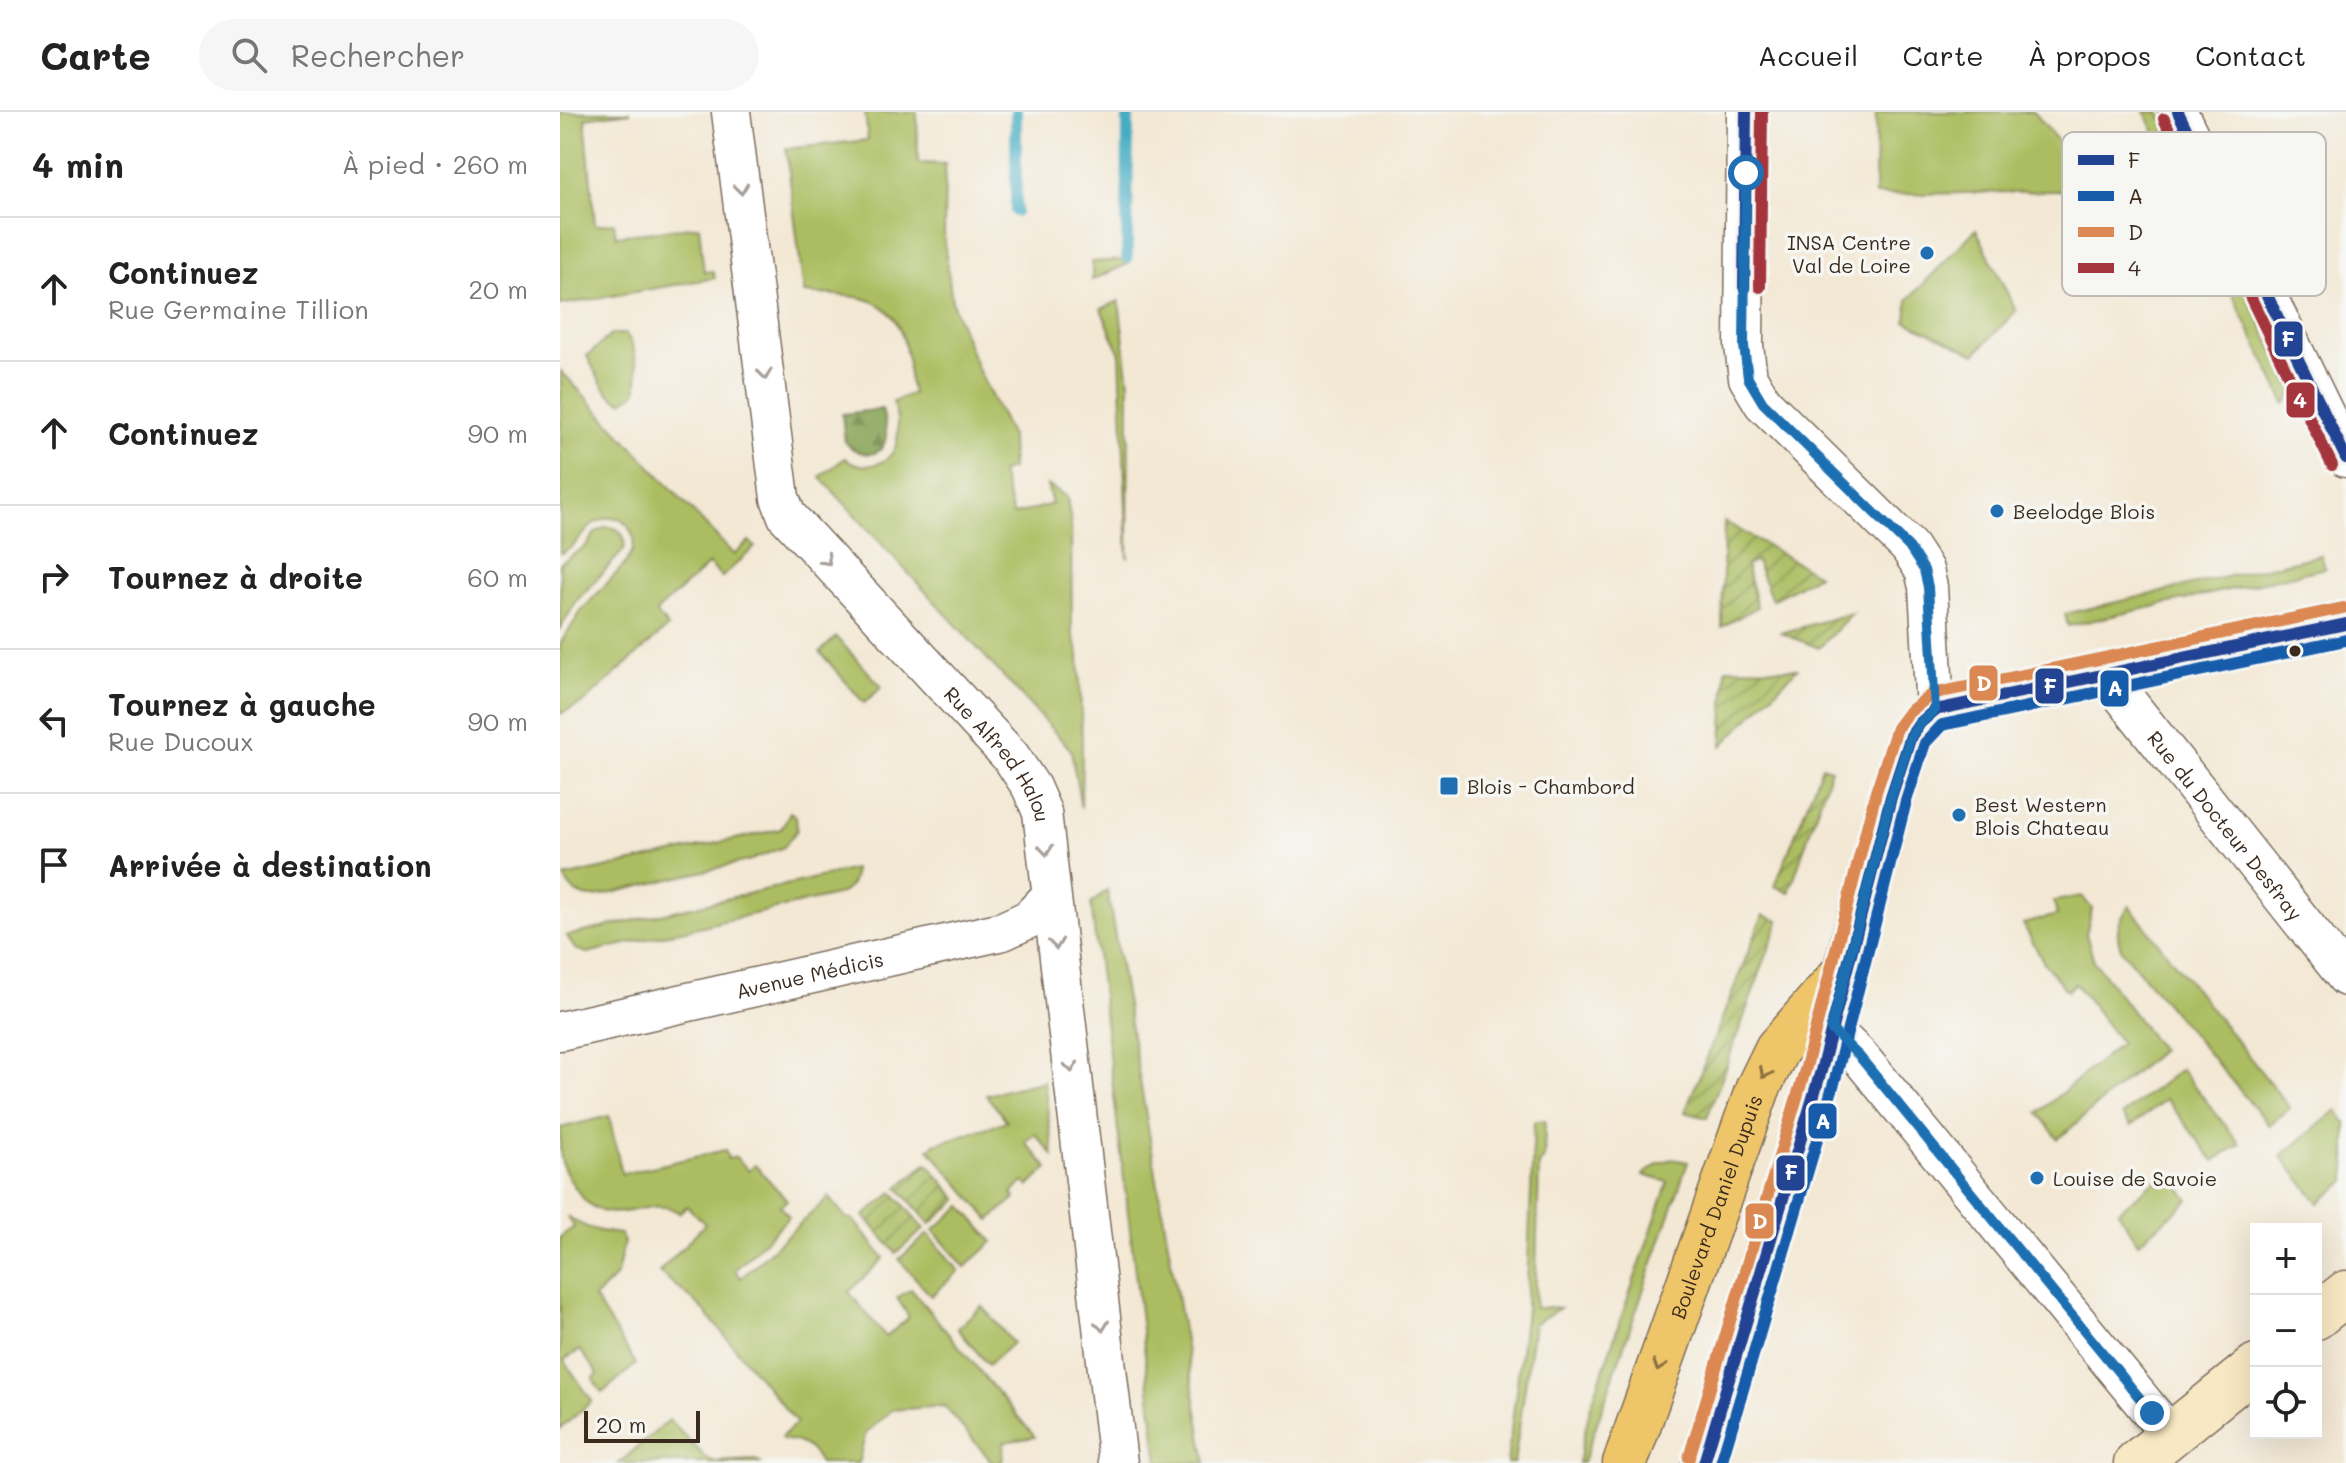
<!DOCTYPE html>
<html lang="fr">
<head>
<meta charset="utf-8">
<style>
	body { margin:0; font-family:Mali,sans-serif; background:#f6f6f6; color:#222 }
	.controls { position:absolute; right:24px; bottom:24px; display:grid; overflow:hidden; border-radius:0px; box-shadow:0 8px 32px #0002 }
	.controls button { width:72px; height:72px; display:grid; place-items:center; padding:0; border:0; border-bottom:2px solid #e0e0e0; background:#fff; color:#222; font:40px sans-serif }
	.scale { position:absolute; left:24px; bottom:20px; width:116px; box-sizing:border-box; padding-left:8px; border:4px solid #3b2a1e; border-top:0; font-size:22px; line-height:28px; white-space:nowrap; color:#3b2a1e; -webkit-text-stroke:6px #f6f6f2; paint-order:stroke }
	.stop { position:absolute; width:24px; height:24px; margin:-18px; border:6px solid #1f6fb2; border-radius:50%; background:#fff }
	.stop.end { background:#1f6fb2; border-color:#fff; box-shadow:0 2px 8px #0008 }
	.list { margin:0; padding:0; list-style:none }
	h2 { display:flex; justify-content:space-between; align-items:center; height:104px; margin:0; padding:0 32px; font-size:34px }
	h2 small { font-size:26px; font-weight:400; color:#767676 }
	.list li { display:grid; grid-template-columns:52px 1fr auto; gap:24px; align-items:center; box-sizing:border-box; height:144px; padding:0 32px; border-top:2px solid #e0e0e0 }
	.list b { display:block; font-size:30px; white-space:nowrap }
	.list p { margin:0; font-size:26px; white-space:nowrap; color:#767676 }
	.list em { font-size:26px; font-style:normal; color:#767676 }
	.icon { flex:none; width:44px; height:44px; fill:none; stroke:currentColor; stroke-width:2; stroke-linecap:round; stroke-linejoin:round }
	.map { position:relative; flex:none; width:1786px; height:1351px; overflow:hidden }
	header { display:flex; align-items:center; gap:48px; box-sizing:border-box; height:112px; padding:0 40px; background:#fff; border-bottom:2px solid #e0e0e0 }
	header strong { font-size:38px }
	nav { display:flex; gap:44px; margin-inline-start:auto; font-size:28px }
	.search { width:560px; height:72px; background:#f6f6f6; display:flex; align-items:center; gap:20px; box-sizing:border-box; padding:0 28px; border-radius:44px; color:#767676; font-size:30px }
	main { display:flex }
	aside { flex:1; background:#fff }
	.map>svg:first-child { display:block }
</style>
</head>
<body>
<header>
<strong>Carte</strong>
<div class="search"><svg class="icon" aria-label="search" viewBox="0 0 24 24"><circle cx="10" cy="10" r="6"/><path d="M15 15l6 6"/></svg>Rechercher</div>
<nav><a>Accueil</a><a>Carte</a><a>À propos</a><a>Contact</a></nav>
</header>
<main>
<aside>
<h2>4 min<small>À pied · 260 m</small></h2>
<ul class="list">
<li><svg class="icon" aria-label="ahead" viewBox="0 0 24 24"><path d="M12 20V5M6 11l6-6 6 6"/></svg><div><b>Continuez</b><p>Rue Germaine Tillion</p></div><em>20 m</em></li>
<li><svg class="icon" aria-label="ahead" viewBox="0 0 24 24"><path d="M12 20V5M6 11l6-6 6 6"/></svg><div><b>Continuez</b></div><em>90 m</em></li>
<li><svg class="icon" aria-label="right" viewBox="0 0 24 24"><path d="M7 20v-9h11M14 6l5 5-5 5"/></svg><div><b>Tournez à droite</b></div><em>60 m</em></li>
<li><svg class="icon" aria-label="left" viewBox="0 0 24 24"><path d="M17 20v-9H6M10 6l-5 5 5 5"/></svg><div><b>Tournez à gauche</b><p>Rue Ducoux</p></div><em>90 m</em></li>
<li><svg class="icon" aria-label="arrive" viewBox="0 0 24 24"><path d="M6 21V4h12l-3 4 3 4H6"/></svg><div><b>Arrivée à destination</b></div></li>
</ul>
</aside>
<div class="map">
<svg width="1786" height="1351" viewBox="0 0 1786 1351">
	<defs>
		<pattern id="forest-firs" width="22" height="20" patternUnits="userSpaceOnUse" patternTransform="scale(2)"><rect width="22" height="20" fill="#88a457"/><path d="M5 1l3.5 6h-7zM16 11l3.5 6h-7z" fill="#708647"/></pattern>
		<pattern id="garden-furrows" width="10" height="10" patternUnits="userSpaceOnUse" patternTransform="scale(2)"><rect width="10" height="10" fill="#abbd61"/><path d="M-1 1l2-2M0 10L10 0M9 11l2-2" fill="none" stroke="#8c9a4f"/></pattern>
	</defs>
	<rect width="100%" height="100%" fill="#f6f6f2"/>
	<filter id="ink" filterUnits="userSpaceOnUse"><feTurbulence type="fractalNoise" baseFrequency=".0125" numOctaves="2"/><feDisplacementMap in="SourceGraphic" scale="16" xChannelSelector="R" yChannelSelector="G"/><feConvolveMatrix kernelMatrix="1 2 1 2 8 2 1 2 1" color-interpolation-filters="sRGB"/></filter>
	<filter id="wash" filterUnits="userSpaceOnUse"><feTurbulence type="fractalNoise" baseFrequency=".006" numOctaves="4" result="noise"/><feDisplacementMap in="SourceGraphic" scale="32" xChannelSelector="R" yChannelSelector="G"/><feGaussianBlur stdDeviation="1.8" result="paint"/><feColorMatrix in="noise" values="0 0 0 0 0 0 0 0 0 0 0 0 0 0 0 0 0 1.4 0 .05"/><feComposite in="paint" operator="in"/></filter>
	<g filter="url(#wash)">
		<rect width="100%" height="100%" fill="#f3e8d4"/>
		<path fill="#abbd61" stroke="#737440" stroke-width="2" d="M0,0H71L25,6L35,113L54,111L56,124L139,114L144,160L153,159L155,166L0,193Z
			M305,0H357L358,51L385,52L384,126L392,190L416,253L451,324L452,357L441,360L453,403L492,392L487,373L507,385L511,411L512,519L519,542L522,632L521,696L511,638L260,365L285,346C303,360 332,354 337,329C339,318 337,301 333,290L353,281C348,270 349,257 347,244C336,177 299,186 244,181L226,37L308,28Z
			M564,0H572L570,151L532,168V150L563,148Z
			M1316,0H1474L1538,78L1315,83Z
			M1585,0H1599L1734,281L1725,292Z
			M1416,117L1456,199L1415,242L1346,209L1348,188Z
			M559,189L569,272L568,447L560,242L541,197Z
			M52,222H66C77,236 79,264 76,281L63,290C44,285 36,260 27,244Z
			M1,259L174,443L189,429L195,435L162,465L149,452L96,500L108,515L23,591L0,602V532L22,498L66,451L73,438L74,426L68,414L59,406H47L34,411L12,435L0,442Z
			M45,415C61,414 66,424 64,438L18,487L0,517V451L25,435L35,421Z
			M1761,443L1765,456L1508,514L1505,502Z
			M276,525L322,575L304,591L260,540Z
			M230,700L236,704L237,718L224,735L191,748L35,785C20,785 11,780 4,765L221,717Z
			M294,757C294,770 291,775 280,782L27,841L15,837L7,824Z
			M547,778L646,1351H598L531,792Z
			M1522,784L1532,797L1526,822L1534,849L1601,938L1498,1027L1478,1001L1561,931L1515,871L1507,879L1484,851L1463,812L1497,803L1494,789Z
			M1569,794L1730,996L1709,1013L1562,839C1554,819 1558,811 1569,794Z
			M1621,957L1680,1032L1654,1049L1606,987L1571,1014L1562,1003Z
			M484,969L493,1043L475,1022L465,1030L488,1056L469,1074L464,1070L452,1081L455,1086L430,1108L369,1037L375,1032L447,1009L426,983Z
			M1777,998L1786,1010V1069L1759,1091L1721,1044Z
			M49,1004L62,1062L165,1038L168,1047L176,1045L188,1058L195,1053L227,1088L220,1094L229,1105L175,1158L181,1166L269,1085L286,1106L293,1108L324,1146L289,1180L326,1225L349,1205L337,1186L351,1177L475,1325L444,1330L442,1351H433L384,1294L332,1298L306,1321L298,1351H260C250,1335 242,1328 223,1328L221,1325L237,1311L141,1195L99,1160L145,1112L127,1094L119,1101C90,1079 53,1123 21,1084C0,1054 0,1054 0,1016Z
			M974,1009H985L984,1046L979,1053L975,1196H1000L974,1212L954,1351H947L966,1198Z
			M1112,1047L1128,1050L1023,1351H1018L1030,1296L1108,1070L1083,1063L1098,1052Z
			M1607,1060L1629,1088L1578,1131L1558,1099Z
			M402,1094L433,1130L405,1155L373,1118Z
			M7,1104C24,1116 39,1120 60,1122L64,1130L57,1163L34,1186L76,1252L42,1281L33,1267L38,1262L20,1238L4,1248L32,1289L0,1317V1125L14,1115Z
			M368,1122L399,1159L371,1184L339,1147Z
			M422,1194L453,1231L428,1253L397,1216Z
			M109,1308L146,1346L155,1350L195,1348L200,1351H59Z"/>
		<path fill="url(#forest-firs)" stroke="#62673a" stroke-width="2" d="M322,297C324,305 327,316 326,324C323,350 297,344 285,330L282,302Z"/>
		<path fill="url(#garden-furrows)" stroke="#737440" stroke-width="2" d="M1164,409L1258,463L1212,488L1196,449L1186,453L1197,495L1162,515Z
			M1292,501L1259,536L1221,521Z
			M1166,556L1237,557L1162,634Z
			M1262,654L1271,657L1229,781L1215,774Z
			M1203,803L1219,809L1147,1006L1125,1000Z
			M367,1051L398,1088L370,1112L338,1075Z
			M333,1080L364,1117L336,1141L304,1104Z"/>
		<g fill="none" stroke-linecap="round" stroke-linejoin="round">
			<path stroke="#44acc3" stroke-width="12" d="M456,99V0
				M567,146L568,0"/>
		</g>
	</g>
	<g filter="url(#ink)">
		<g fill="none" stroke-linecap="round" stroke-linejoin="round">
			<defs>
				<g id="minor">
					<path id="s1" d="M171,0L220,386L227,404L451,645L471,675L482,700L558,1351"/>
					<path d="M1186,0L1184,234L1188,266L1203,291L1349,435L1364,458L1368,475L1375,598"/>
					<path d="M1618,0L1786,346"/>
					<path id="s2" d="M1546,563L1786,865"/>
					<path d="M1253,900L1299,944L1610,1323"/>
					<path id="s3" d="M0,919L443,819L469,807L490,785"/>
				</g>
				<path id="secondary" d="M1756,1205L1786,1181
					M1144,1351L1261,959L1285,859
					M1576,1351L1696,1254"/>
				<g id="primary">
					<path id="s4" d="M1065,1351L1198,976L1217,937L1285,859L1331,685L1351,624L1360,611L1375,598L1786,512"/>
				</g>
			</defs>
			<use href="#minor" stroke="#7b6c5e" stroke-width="41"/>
			<use href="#secondary" stroke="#7b6c5e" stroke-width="47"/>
			<use href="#primary" stroke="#7b6c5e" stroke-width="47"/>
			<use href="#minor" stroke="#fff" stroke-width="38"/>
			<use href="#secondary" stroke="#f8e8c3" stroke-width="44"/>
			<use href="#primary" stroke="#eec569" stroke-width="44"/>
			<defs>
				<path id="bus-1" d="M1618,0L1786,346
					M1184,175L1186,0
					M1144,1351L1261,959L1331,685L1351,624L1360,611L1375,598L1786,512"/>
				<path id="bus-2" d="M1161,1351L1276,964L1346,689L1365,631L1382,613L1786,528"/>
				<path id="bus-3" d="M1129,1346L1246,955L1316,680L1337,616L1349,600L1372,582L1783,496"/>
				<path id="bus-4" d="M1604,7L1772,353
					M1200,175L1202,0"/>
			</defs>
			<use href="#bus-1" stroke="#f6f6f2" stroke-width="18"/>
			<use href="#bus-2" stroke="#f6f6f2" stroke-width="18"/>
			<use href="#bus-3" stroke="#f6f6f2" stroke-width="18"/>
			<use href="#bus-4" stroke="#f6f6f2" stroke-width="18"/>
			<use href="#bus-1" stroke="#234393" stroke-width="12"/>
			<use href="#bus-2" stroke="#175bab" stroke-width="12"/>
			<use href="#bus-3" stroke="#db8853" stroke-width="12"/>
			<use href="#bus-4" stroke="#a5363d" stroke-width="12"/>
		</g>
		<defs><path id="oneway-chevron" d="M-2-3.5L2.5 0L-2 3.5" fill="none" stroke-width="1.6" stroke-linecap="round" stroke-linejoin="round" transform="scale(2)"/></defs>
		<g stroke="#a79f9a">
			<use href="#oneway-chevron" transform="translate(181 77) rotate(83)"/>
			<use href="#oneway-chevron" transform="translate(205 262) rotate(82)"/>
			<use href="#oneway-chevron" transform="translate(266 448) rotate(47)"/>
			<use href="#oneway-chevron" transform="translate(486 738) rotate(85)"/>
			<use href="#oneway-chevron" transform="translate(496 832) rotate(83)"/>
			<use href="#oneway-chevron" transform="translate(511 955) rotate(83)"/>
			<use href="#oneway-chevron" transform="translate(542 1214) rotate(83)"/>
		</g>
		<g stroke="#8c7040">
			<use href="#oneway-chevron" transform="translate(1205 961) rotate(117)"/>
			<use href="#oneway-chevron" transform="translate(1099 1254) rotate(109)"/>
		</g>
	</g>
	<g fill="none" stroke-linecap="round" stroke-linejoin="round" filter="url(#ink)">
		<path stroke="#1f6fb2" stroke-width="10" d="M1186,61L1184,234L1188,266L1203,291L1349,435L1364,458L1368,475L1375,598L1360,611L1351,624L1331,685L1271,917L1299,944L1592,1301"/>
	</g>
	<g fill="#1f6fb2" stroke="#f6f6f2" stroke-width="3">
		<circle cx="1367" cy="141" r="8"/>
		<circle cx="1437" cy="399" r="8"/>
		<rect x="879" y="664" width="20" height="20" rx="4"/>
		<circle cx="1399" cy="703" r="8"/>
		<circle cx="1477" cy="1066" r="8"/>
	</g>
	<circle fill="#3b2a1e" stroke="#f6f6f2" stroke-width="3" cx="1735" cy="539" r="7"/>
	<g text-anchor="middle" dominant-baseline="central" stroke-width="7" stroke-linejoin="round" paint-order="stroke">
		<g font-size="20" fill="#3b2a1e" stroke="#f6f6f2" text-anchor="start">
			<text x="1351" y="130" text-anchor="end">INSA Centre<tspan x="1351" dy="23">Val de Loire</tspan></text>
			<text x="1453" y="399">Beelodge Blois</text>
			<text x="907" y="674">Blois - Chambord</text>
			<text x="1415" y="692">Best Western<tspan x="1415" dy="23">Blois Chateau</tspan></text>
			<text x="1493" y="1066">Louise de Savoie</text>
		</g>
		<g font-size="20" fill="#3b2a1e" stroke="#f6f6f2">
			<text stroke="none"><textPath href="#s1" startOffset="728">Rue Alfred Halou</textPath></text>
			<text stroke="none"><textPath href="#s2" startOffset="192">Rue du Docteur Desfray</textPath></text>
			<text stroke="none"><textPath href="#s3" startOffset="256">Avenue Médicis</textPath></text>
			<text stroke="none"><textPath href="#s4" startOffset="272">Boulevard Daniel Dupuis</textPath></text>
		</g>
	</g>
	<rect x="1502" y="20" width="264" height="164" rx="12" fill="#f6f6f2" stroke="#beb9b2" stroke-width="2"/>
	<rect x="1518" y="43" width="36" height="10" fill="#234393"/>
	<rect x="1518" y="79" width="36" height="10" fill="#175bab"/>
	<rect x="1518" y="115" width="36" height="10" fill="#db8853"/>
	<rect x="1518" y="151" width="36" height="10" fill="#a5363d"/>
	<g font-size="22" fill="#3b2a1e">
		<text x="1568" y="56">F</text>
		<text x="1568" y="92">A</text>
		<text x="1568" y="128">D</text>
		<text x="1568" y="164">4</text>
	</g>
	<g stroke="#f6f6f2" stroke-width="3">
		<rect x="1713" y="208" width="31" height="38" rx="8" fill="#234393"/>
		<rect x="1725" y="269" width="31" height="38" rx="8" fill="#a5363d"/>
		<rect x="1408" y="552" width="31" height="38" rx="8" fill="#db8853"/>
		<rect x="1474" y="555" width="31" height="38" rx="8" fill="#234393"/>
		<rect x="1539" y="557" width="31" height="39" rx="8" fill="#175bab"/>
		<rect x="1247" y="990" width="31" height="38" rx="8" fill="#175bab"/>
		<rect x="1215" y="1042" width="31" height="38" rx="8" fill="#234393"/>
		<rect x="1184" y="1090" width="31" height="38" rx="8" fill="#db8853"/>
	</g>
	<g font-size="22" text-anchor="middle" font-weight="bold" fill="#fff">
		<text x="1728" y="235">F</text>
		<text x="1740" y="296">4</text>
		<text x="1424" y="579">D</text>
		<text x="1490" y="582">F</text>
		<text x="1555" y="584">A</text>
		<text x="1263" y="1017">A</text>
		<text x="1231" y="1068">F</text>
		<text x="1200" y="1117">D</text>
	</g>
</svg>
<div class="controls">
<button>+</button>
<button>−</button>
<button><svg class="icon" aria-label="locate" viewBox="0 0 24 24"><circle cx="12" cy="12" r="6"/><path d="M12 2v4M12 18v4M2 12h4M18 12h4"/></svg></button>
</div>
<div class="scale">20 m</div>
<div class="stop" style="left:1186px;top:61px"></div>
<div class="stop end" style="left:1592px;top:1301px"></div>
</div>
</main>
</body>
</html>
